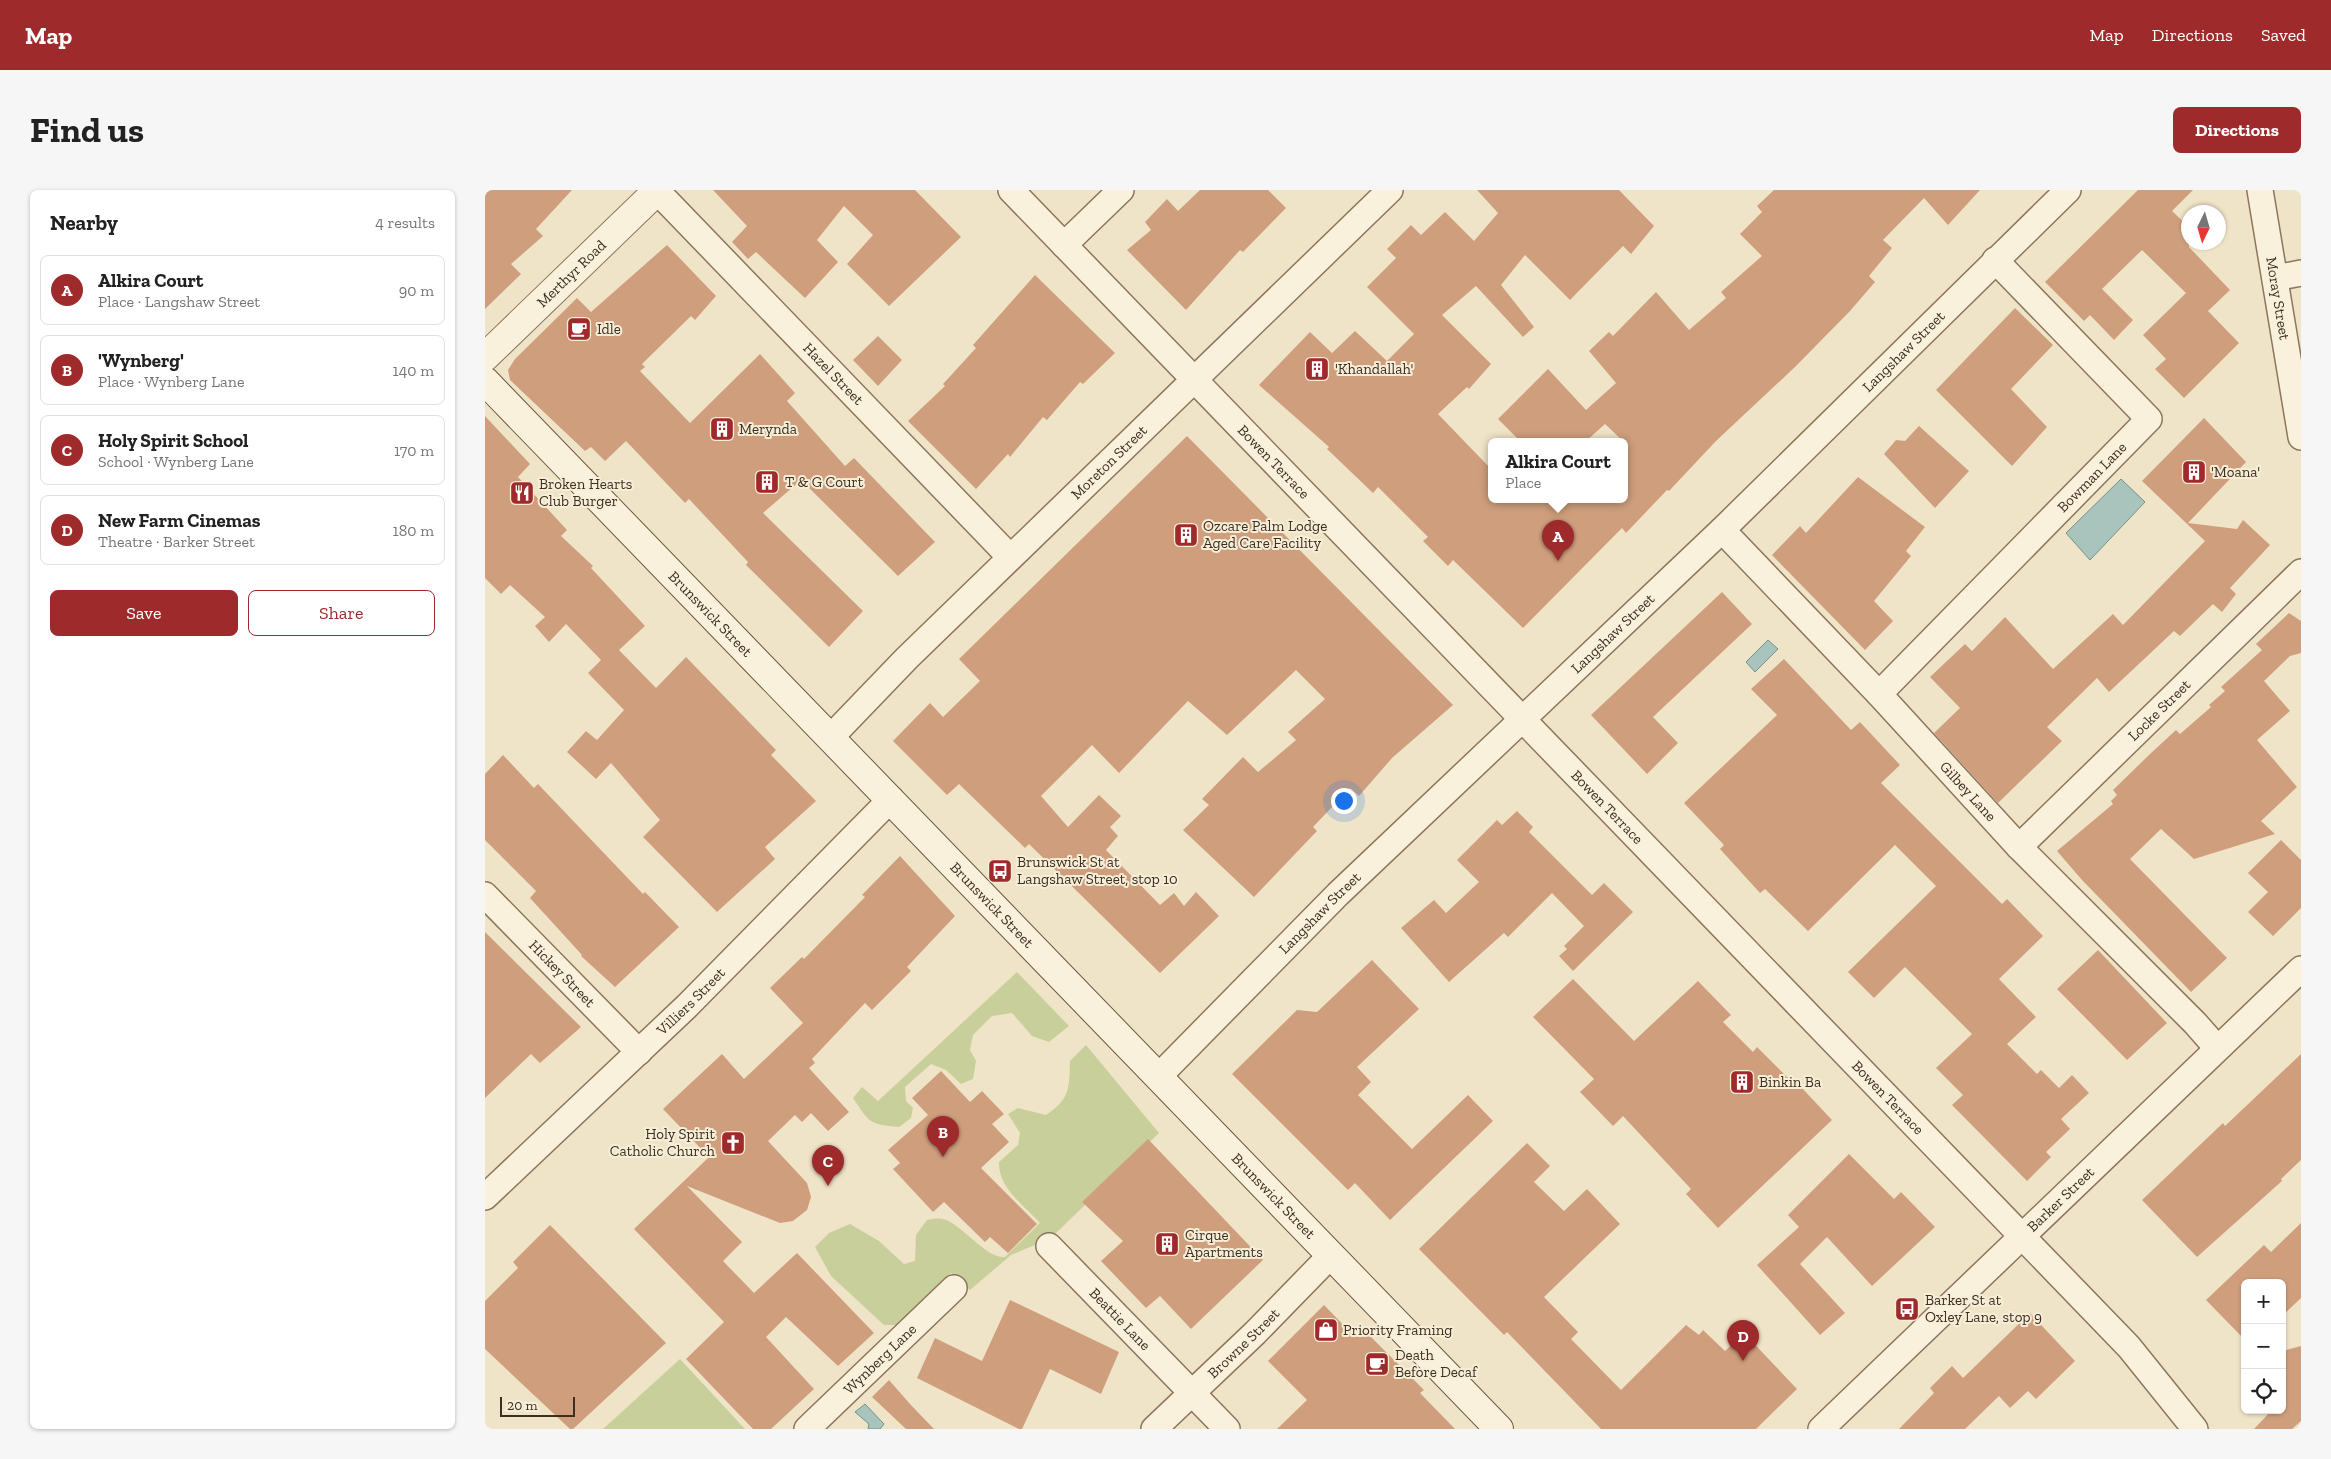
<!DOCTYPE html>
<html lang="en">
<head>
<meta charset="utf-8">
<style>
	body { margin:0; font-family:"Zilla Slab",serif; background:#f6f6f6; color:#222 }
	.controls { position:absolute; right:15px; bottom:15px; display:grid; overflow:hidden; border-radius:8px; box-shadow:0 1px 4px #0004 }
	.controls button { width:45px; height:45px; display:grid; place-items:center; padding:0; border:0; border-bottom:1px solid #e0e0e0; background:#fff; color:#222; font:25px sans-serif }
	.compass { position:absolute; left:1696px; top:15px; width:45px; height:45px; border-radius:50%; background:#fff; box-shadow:0 1px 4px #0004; rotate:185deg }
	.scale { position:absolute; left:15px; bottom:12px; width:75px; box-sizing:border-box; padding-left:5px; border:2px solid #3d2e20; border-top:0; font-size:14px; line-height:18px; white-space:nowrap; color:#3d2e20; -webkit-text-stroke:4px #f7eed8; paint-order:stroke }
	.you { position:absolute; left:858px; top:610px; width:18px; height:18px; margin:-12px; border:4px solid #fff; border-radius:50%; background:#1a73e8; box-shadow:0 0 0 8px #1a73e833 }
	.badge { display:grid; place-items:center; width:32px; height:32px; border-radius:50%; background:#9e2a2b; color:#fff; font-size:16px; font-weight:700 }
	.pin { position:absolute; translate:-50% -41px; filter:drop-shadow(0 1px 2px #0008) }
	.pin::after { content:''; position:absolute; top:26px; width:18px; height:15px; background:inherit; clip-path:polygon(0 0,100% 0,50% 100%) }
	.popup { position:absolute; left:1003px; top:248px; width:140px; height:65px; box-sizing:border-box; display:grid; place-content:center; border-radius:8px; background:#fff; filter:drop-shadow(0 1px 4px #0005); font-size:16px; white-space:nowrap; color:#767676 }
	.popup b { font-size:19px; color:#222 }
	.popup::after { content:''; position:absolute; left:50%; top:100%; margin-left:-10px; border:10px solid transparent; border-top-color:#fff }
	.list { margin:0; padding:0; list-style:none }
	h2 { display:flex; justify-content:space-between; align-items:center; height:65px; margin:0; padding:0 20px; font-size:21px }
	h2 small { font-size:16px; font-weight:400; color:#767676 }
	.list li { display:grid; grid-template-columns:32px 1fr auto; gap:15px; align-items:center; box-sizing:border-box; height:70px; margin:0 10px 10px; padding:0 10px; border:1px solid #e0e0e0; border-radius:8px }
	.list b { display:block; font-size:19px; white-space:nowrap }
	.list p { margin:0; font-size:16px; white-space:nowrap; color:#767676 }
	.list em { font-size:16px; font-style:normal; color:#767676 }
	.actions { display:flex; gap:10px; padding:15px 20px }
	.actions a { flex:1; padding:11px 0; border:1px solid #9e2a2b; border-radius:8px; text-align:center; font-size:18px; color:#9e2a2b }
	.actions .main { background:#9e2a2b; color:#fff }
	.icon { flex:none; width:28px; height:28px; fill:none; stroke:currentColor; stroke-width:2; stroke-linecap:round; stroke-linejoin:round }
	.map { position:relative; flex:none; width:1816px; height:1239px; overflow:hidden; border-radius:8px }
	header { display:flex; align-items:center; gap:30px; box-sizing:border-box; height:70px; padding:0 25px; background:#9e2a2b; color:#fff }
	header strong { font-size:24px }
	nav { display:flex; gap:28px; margin-inline-start:auto; font-size:18px }
	.intro { display:flex; align-items:center; justify-content:space-between; box-sizing:border-box; height:120px; padding:0 30px }
	h1 { margin:0; font-size:35px }
	.button { padding:12px 22px; border-radius:8px; background:#9e2a2b; color:#fff; font-size:18px; font-weight:700 }
	main { display:flex; gap:30px; padding:0 30px }
	aside { flex:1; background:#fff; border-radius:8px; box-shadow:0 1px 4px #0004 }
	.map>svg:first-child { display:block }
</style>
</head>
<body>
<header>
<strong>Map</strong>
<nav><a>Map</a><a>Directions</a><a>Saved</a></nav>
</header>
<div class="intro"><h1>Find us</h1><a class="button">Directions</a></div>
<main>
<aside>
<h2>Nearby<small>4 results</small></h2>
<ul class="list">
<li><span class="badge">A</span><div><b>Alkira Court</b><p>Place · Langshaw Street</p></div><em>90 m</em></li>
<li><span class="badge">B</span><div><b>'Wynberg'</b><p>Place · Wynberg Lane</p></div><em>140 m</em></li>
<li><span class="badge">C</span><div><b>Holy Spirit School</b><p>School · Wynberg Lane</p></div><em>170 m</em></li>
<li><span class="badge">D</span><div><b>New Farm Cinemas</b><p>Theatre · Barker Street</p></div><em>180 m</em></li>
</ul>
<div class="actions"><a class="main">Save</a><a>Share</a></div>
</aside>
<div class="map">
<svg width="1816" height="1239" viewBox="0 0 1816 1239">
	<rect width="100%" height="100%" fill="#f0e4c8"/>
	<path fill="#c9cf9b" d="M532,782L584,836L564,852L547,846L527,823L507,826L488,845L485,860L491,871L488,889L476,894L461,880L446,874L420,897L421,911L428,918L426,928L414,937C383,934 385,933 368,908L377,897L393,911Z
		M601,855L674,943L566,1048L526,1065L485,1100L466,1083L412,1135H399L346,1086L330,1057L344,1043L365,1034L394,1051L419,1074L430,1071L431,1045L442,1030C446,1029 453,1028 458,1029C476,1033 501,1069 520,1067L555,1033C538,1015 513,997 514,972L533,955L535,943L523,924L533,918L561,925C585,909 584,899 585,871Z
		M195,1169L260,1239H118Z"/>
	<path fill="#a9c4bc" stroke="#6f938a" d="M1636,289L1660,312L1605,370L1581,343Z
		M1283,450L1293,459L1270,482L1261,472Z
		M380,1214L399,1234L395,1239H383L384,1234L370,1222Z"/>
	<path fill="#cf9f7d" d="M0,0H87L51,39L58,46L26,74L36,84L0,119Z
		M228,0H430L476,47L404,116L362,74L388,45L359,16L332,50L353,72L320,108L271,62L263,69L247,52L262,36Z
		M715,0H783L801,18L758,62L755,60L701,120L642,60L666,40L660,32L682,9L693,21Z
		M992,0H1134L1169,36L1146,64L1138,56L1085,110L1040,65L1016,95L1049,137L1038,147L991,96L957,125L1006,174L984,199L982,197L953,224L1007,280V310H1139V252L1120,234L1100,252H1036L1013,229L1063,179L1101,220L1131,193L1104,161L1124,142L1128,146L1171,102L1204,140L1241,108L1236,102L1277,66L1255,44L1277,22L1272,16L1289,0H1495L1463,35L1439,8L1398,50L1407,58L1384,86L1390,92L1365,121L1311,176L1231,251L1184,301L1182,300L1141,343L1137,338L1038,438L968,370L963,376L938,351L943,347L893,297L888,303L842,259L844,257L774,195L825,142L847,163L870,141L902,171L929,144L882,97L911,68L902,59L926,35L936,45L960,22L989,51L1013,23Z
		M1653,0H1708L1687,21L1704,37V57L1745,100L1723,121L1754,153L1699,208L1670,179L1681,169L1658,145L1701,103L1657,60L1617,99L1648,130L1629,150L1605,125L1599,131L1560,92Z
		M182,55L231,106L210,130L206,126L157,174L160,177L155,181L205,233L275,164L310,203L302,211L360,276L369,268L450,352L413,386L316,290L278,323L378,421L344,457L261,375L263,372L204,309L200,313L141,251L120,271L106,257L100,261L25,190L23,180L30,169L92,108L106,122Z
		M550,85L630,163L598,194L595,192L562,230L558,227L525,267L523,264L491,299L423,231L460,196L458,194L491,158L488,155Z
		M1530,118L1568,155L1526,199L1562,237L1527,276L1451,200Z
		M393,146L417,170L393,196L368,170Z
		M0,226L45,274L33,287L82,340L76,346L108,376L106,378L160,436L134,460L171,498L201,467L291,560L286,565L331,611L280,657L290,669L232,722L158,647L175,630L126,573L111,589L82,562L101,541L112,550L139,520L103,483L116,470L81,434L64,452L50,436L60,427L25,395L16,404L0,388Z
		M1719,228L1761,272L1703,333L1752,339L1758,330L1785,355L1745,398L1751,404L1737,422L1728,414L1695,446L1689,441L1624,502L1612,488L1562,537L1577,551L1513,613L1449,543L1475,518L1445,487L1480,454L1487,461L1520,427L1568,479L1628,424L1638,435L1720,351L1657,291Z
		M1434,236L1484,281L1450,318L1399,264L1411,250L1420,251Z
		M702,246L968,515L907,568L874,606L865,598L828,637L832,641L769,707L698,640L724,615L717,609L758,567L773,582L811,550L803,542L840,509L811,480L742,545L703,511L634,583L607,555L556,606L583,637L614,605L636,626L625,637L633,646L621,660L675,715L689,703L699,716L711,702L734,726L675,783L544,654L540,658L474,594L462,605L408,551L445,513L458,527L495,491L474,469Z
		M1373,287L1440,337L1421,361L1426,366L1389,411L1408,431L1380,460L1287,365L1315,336L1321,343Z
		M1237,402L1267,434L1168,527L1193,553L1162,584L1106,525Z
		M1804,423L1816,431V463L1805,466L1779,491L1805,521L1772,550L1812,597L1776,631L1790,644L1709,669L1676,639L1645,669L1742,768L1706,802L1597,690L1572,661L1628,614L1626,611L1632,605L1628,600L1665,564L1691,540L1695,544L1726,517L1724,515L1740,501L1736,497L1777,460L1771,454Z
		M1299,469L1366,540L1375,532L1415,575L1396,593L1517,714L1522,709L1558,746L1514,789L1551,827L1522,854L1552,884L1556,880L1574,898L1587,885L1604,903L1576,929L1585,939L1561,962L1566,967L1542,991L1467,915L1478,905L1451,878L1487,844L1420,777L1389,808L1363,782L1451,696L1410,655L1323,741L1280,699L1275,703L1235,659L1239,655L1199,613L1292,525L1266,499Z
		M18,565L49,598L53,594L158,704L160,702L194,737L130,797L96,766L97,765L45,708L51,701L0,650V584Z
		M1032,621L1048,637L1044,642L1107,705L1119,693L1148,722L1088,781L1074,766L1082,759L1079,756L1099,736L1067,703L1023,747L1019,743L964,792L916,738L949,710L961,723L994,692L972,670L1012,630L1017,635Z
		M1796,650L1816,670V718L1788,746L1763,722L1783,702L1763,683Z
		M415,666L470,726L422,777L426,781L387,820L380,813L327,869L330,873L324,878L364,922L343,941L326,923L317,932L310,925L283,951L322,993L326,1007L322,1020L308,1031L295,1033L202,996L257,1052L238,1071L269,1103L312,1063L389,1143L353,1176L301,1127L281,1147L329,1199L286,1239H268L201,1169L239,1132L149,1039L224,967L178,919L237,864L259,889L318,833L285,798L317,767L319,769L380,707L377,705Z
		M0,742L96,837L55,873L46,864L0,908Z
		M1613,760L1682,833L1642,870L1572,799Z
		M887,770L934,819L872,877L886,892L873,905L927,959L983,905L1008,931L905,1030L870,993L863,1000L747,884L812,820L832,822Z
		M1088,789L1149,851L1213,791L1246,825L1238,832L1268,862L1272,857L1314,899L1316,897L1347,930L1233,1038L1201,1004L1206,999L1138,926L1128,936L1095,902L1109,889L1048,827Z
		M1816,864V970L1796,989L1797,991L1712,1067L1657,1010L1738,933L1740,936Z
		M456,881L485,912L497,901L519,924L507,934L524,952L496,978L552,1034L523,1063L505,1047L500,1052L459,1012L448,1022L408,979L415,973L403,960L443,925L427,908Z
		M663,949L778,1070L706,1139L675,1106L661,1118L616,1071L638,1051L597,1012Z
		M1042,953L1065,976L1049,992L1079,1021L1102,999L1135,1034L1059,1107L1093,1142L1086,1149L1136,1200L1201,1135L1214,1145L1218,1140L1240,1161L1259,1143L1312,1199L1271,1239H1116L1022,1142L1019,1145L934,1059Z
		M1364,964L1409,1009L1416,1002L1450,1037L1387,1096L1342,1047L1315,1074L1360,1123L1335,1145L1272,1075L1314,1037L1303,1025Z
		M1816,1033V1108L1797,1126V1093H1760V1150L1721,1110L1779,1055L1786,1062Z
		M65,1035L181,1153L88,1239H85L0,1159V1111L33,1078L28,1072Z
		M525,1110L634,1162L616,1204L565,1179L537,1239H534L432,1188L450,1148L497,1171Z
		M839,1115L870,1147L878,1139L939,1200L935,1203L970,1239H792L822,1210L783,1171Z
		M1545,1123L1590,1171L1551,1209L1543,1201L1525,1218L1514,1206L1480,1239H1414L1449,1203L1445,1198L1467,1176L1478,1188Z
		M1816,1156V1231L1807,1239H1769L1787,1220H1797V1161Z
		M404,1190L425,1214L449,1239H421L387,1207Z"/>
	<g fill="none" stroke-linecap="round" stroke-linejoin="round">
		<defs>
			<g id="minor">
				<path id="s1" d="M526,0L1644,1157L1710,1239"/>
				<path id="s2" d="M1775,0L1816,247"/>
				<path id="s3" d="M172,1L525,367"/>
				<path d="M579,55L636,0"/>
				<path d="M1790,88L1816,83"/>
				<path id="s4" d="M1237,340L1394,504L1534,657L1710,833L1732,858"/>
				<path id="s5" d="M1394,504L1664,229L1510,70"/>
				<path id="s6" d="M346,547L422,468L905,0"/>
				<path id="s7" d="M1534,657L1816,382"/>
				<path id="s8" d="M0,705L154,862"/>
				<path id="s9" d="M674,886L853,704L1237,340L1583,0"/>
				<path id="s10" d="M0,1007L202,816L406,609"/>
				<path id="s11" d="M564,1056L742,1239"/>
				<path id="s12" d="M322,1239L469,1098"/>
				<path id="s13" d="M669,1239L770,1143L846,1065"/>
				<path id="s14" d="M1336,1239L1816,779"/>
			</g>
			<g id="tertiary">
				<path id="s15" d="M0,167L173,0"/>
			</g>
			<g id="secondary">
				<path id="s16" d="M0,191L1014,1239"/>
			</g>
		</defs>
		<use href="#minor" stroke="#8d765c" stroke-width="28"/>
		<use href="#tertiary" stroke="#8d765c" stroke-width="30"/>
		<use href="#secondary" stroke="#6f573f" stroke-width="30"/>
		<use href="#minor" stroke="#faf1dc" stroke-width="25"/>
		<use href="#tertiary" stroke="#faf1dc" stroke-width="28"/>
		<use href="#secondary" stroke="#faf1dc" stroke-width="28"/>
	</g>
	<defs>
		<symbol id="cafe-square" viewBox="-11 -11 22 22"><rect x="-9" y="-9" width="18" height="18" rx="4" fill="#9e2a2b" stroke="#f7eed8"/><path d="M-5.5-4.5H6V0H3Q3 3.5 0 3.5H-2.5Q-5.5 3.5-5.5 0ZM3-3.2v2h1.7v-2ZM-6 4.5H4V6H-6Z" fill="#fff"/></symbol>
		<symbol id="building-square" viewBox="-11 -11 22 22"><rect x="-9" y="-9" width="18" height="18" rx="4" fill="#9e2a2b" stroke="#f7eed8"/><path d="M-4-6H4V6H1V3H-1V6H-4ZM-2.5-4.3h1.7v1.8h-1.7ZM.8-4.3h1.7v1.8H.8ZM-2.5-1h1.7V.8h-1.7ZM.8-1h1.7V.8H.8Z" fill="#fff"/></symbol>
		<symbol id="restaurant-square" viewBox="-11 -11 22 22"><rect x="-9" y="-9" width="18" height="18" rx="4" fill="#9e2a2b" stroke="#f7eed8"/><path d="M-5-6h1v4h1v-4h1v4h1v-4h1v5L-1.5 .5V6h-2V.5L-5-1ZM5-6V6H3V1.5H1.5Q1.5-4 5-6Z" fill="#fff"/></symbol>
		<symbol id="bus-square" viewBox="-11 -11 22 22"><rect x="-9" y="-9" width="18" height="18" rx="4" fill="#9e2a2b" stroke="#f7eed8"/><path d="M-5-6H5V4H4V6H2V4H-2V6H-4V4H-5ZM-3.5-4V0h7V-4ZM-3.5 1.2v1.5H-2V1.2ZM2 1.2v1.5H3.5V1.2Z" fill="#fff"/></symbol>
		<symbol id="church-square" viewBox="-11 -11 22 22"><rect x="-9" y="-9" width="18" height="18" rx="4" fill="#9e2a2b" stroke="#f7eed8"/><path d="M-1.2-6h2.4v3.5h3.3v2.4h-3.3V6h-2.4V-.1h-3.3v-2.4h3.3Z" fill="#fff"/></symbol>
		<symbol id="shop-square" viewBox="-11 -11 22 22"><rect x="-9" y="-9" width="18" height="18" rx="4" fill="#9e2a2b" stroke="#f7eed8"/><path d="M-5-2.5h2.3a2.7 3.5 0 0 1 5.4 0H5L5.5 6h-11ZM-1.5-2.5h3a1.5 2.3 0 0 0-3 0Z" fill="#fff"/></symbol>
	</defs>
	<g fill-rule="evenodd">
		<use href="#cafe-square" x="80" y="125" width="28" height="28"/>
		<use href="#building-square" x="818" y="165" width="28" height="28"/>
		<use href="#building-square" x="223" y="225" width="28" height="28"/>
		<use href="#building-square" x="1695" y="268" width="28" height="28"/>
		<use href="#building-square" x="268" y="278" width="28" height="28"/>
		<use href="#restaurant-square" x="23" y="289" width="28" height="28"/>
		<use href="#building-square" x="687" y="331" width="28" height="28"/>
		<use href="#bus-square" x="501" y="667" width="28" height="28"/>
		<use href="#building-square" x="1243" y="878" width="28" height="28"/>
		<use href="#church-square" x="234" y="939" width="28" height="28"/>
		<use href="#building-square" x="668" y="1040" width="28" height="28"/>
		<use href="#bus-square" x="1408" y="1105" width="28" height="28"/>
		<use href="#shop-square" x="827" y="1126" width="28" height="28"/>
		<use href="#cafe-square" x="878" y="1160" width="28" height="28"/>
	</g>
	<g text-anchor="middle" dominant-baseline="central" stroke-width="4" stroke-linejoin="round" paint-order="stroke">
		<g font-size="15" fill="#3d2e20" stroke="#f7eed8">
			<text stroke="none"><textPath href="#s15" startOffset="120">Merthyr Road</textPath></text>
			<text stroke="none"><textPath href="#s2" startOffset="110">Moray Street</textPath></text>
			<text stroke="none"><textPath href="#s9" startOffset="1039">Langshaw Street</textPath></text>
			<text stroke="none"><textPath href="#s3" startOffset="254">Hazel Street</textPath></text>
			<text stroke="none"><textPath href="#s1" startOffset="378">Bowen Terrace</textPath></text>
			<text stroke="none"><textPath href="#s6" startOffset="391">Moreton Street</textPath></text>
			<text stroke="none"><textPath href="#s5" startOffset="304">Bowman Lane</textPath></text>
			<text stroke="none"><textPath href="#s16" startOffset="324">Brunswick Street</textPath></text>
			<text stroke="none"><textPath href="#s9" startOffset="634">Langshaw Street</textPath></text>
			<text stroke="none"><textPath href="#s7" startOffset="196">Locke Street</textPath></text>
			<text stroke="none"><textPath href="#s4" startOffset="359">Gilbey Lane</textPath></text>
			<text stroke="none"><textPath href="#s1" startOffset="858">Bowen Terrace</textPath></text>
			<text stroke="none"><textPath href="#s16" startOffset="729">Brunswick Street</textPath></text>
			<text stroke="none"><textPath href="#s9" startOffset="229">Langshaw Street</textPath></text>
			<text stroke="none"><textPath href="#s8" startOffset="110">Hickey Street</textPath></text>
			<text stroke="none"><textPath href="#s10" startOffset="284">Villiers Street</textPath></text>
			<text stroke="none"><textPath href="#s1" startOffset="1262">Bowen Terrace</textPath></text>
			<text stroke="none"><textPath href="#s16" startOffset="1134">Brunswick Street</textPath></text>
			<text stroke="none"><textPath href="#s14" startOffset="332">Barker Street</textPath></text>
			<text stroke="none"><textPath href="#s11" startOffset="102">Beattie Lane</textPath></text>
			<text stroke="none"><textPath href="#s13" startOffset="124">Browne Street</textPath></text>
			<text stroke="none"><textPath href="#s12" startOffset="101">Wynberg Lane</textPath></text>
		</g>
		<g font-size="15" fill="#3d2e20" stroke="#f7eed8" text-anchor="start">
			<text x="112" y="139">Idle</text>
			<text x="850" y="179">'Khandallah'</text>
			<text x="254" y="239">Merynda</text>
			<text x="1726" y="282">'Moana'</text>
			<text x="300" y="292">T &amp; G Court</text>
			<text x="54" y="294">Broken Hearts<tspan x="54" dy="17">Club Burger</tspan></text>
			<text x="718" y="336">Ozcare Palm Lodge<tspan x="718" dy="17">Aged Care Facility</tspan></text>
			<text x="532" y="672">Brunswick St at<tspan x="532" dy="17">Langshaw Street, stop 10</tspan></text>
			<text x="1274" y="892">Binkin Ba</text>
			<text x="230" y="944" text-anchor="end">Holy Spirit<tspan x="230" dy="17">Catholic Church</tspan></text>
			<text x="700" y="1045">Cirque<tspan x="700" dy="17">Apartments</tspan></text>
			<text x="1440" y="1110">Barker St at<tspan x="1440" dy="17">Oxley Lane, stop 9</tspan></text>
			<text x="858" y="1140">Priority Framing</text>
			<text x="910" y="1165">Death<tspan x="910" dy="17">Before Decaf</tspan></text>
		</g>
	</g>
</svg>
<div class="controls">
<button>+</button>
<button>−</button>
<button><svg class="icon" aria-label="locate" viewBox="0 0 24 24"><circle cx="12" cy="12" r="6"/><path d="M12 2v4M12 18v4M2 12h4M18 12h4"/></svg></button>
</div>
<svg class="compass" viewBox="-18 -18 36 36"><path d="M0-13l5 13h-10z" fill="#e53935"/><path d="M0 13l5-13h-10z" fill="#767676"/></svg>
<div class="scale">20 m</div>
<div class="you"></div>
<div class="pin badge" style="left:1073px;top:371px">A</div>
<div class="popup"><b>Alkira Court</b>Place</div>
<div class="pin badge" style="left:458px;top:967px">B</div>
<div class="pin badge" style="left:343px;top:996px">C</div>
<div class="pin badge" style="left:1258px;top:1171px">D</div>
</div>
</main>
</body>
</html>
